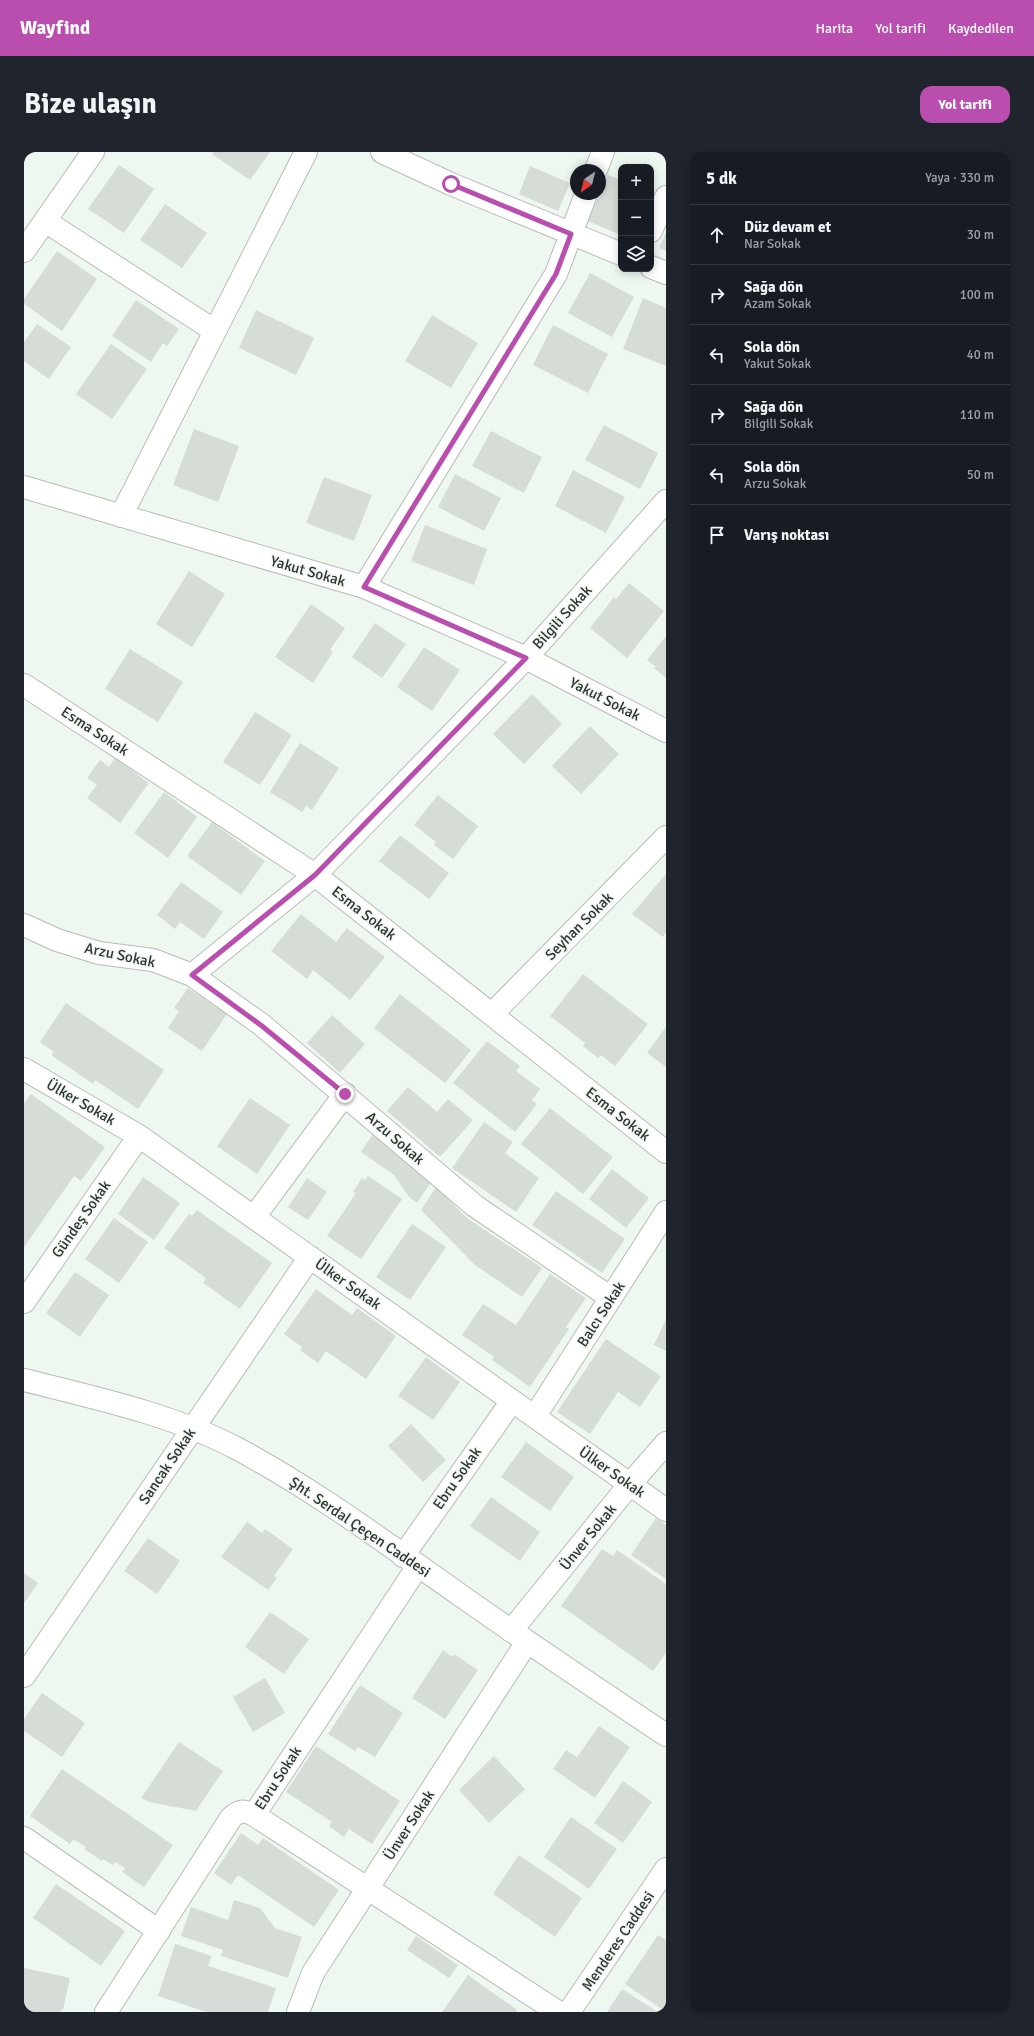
<!DOCTYPE html>
<html lang="tr">
<head>
<meta charset="utf-8">
<style>
	body { margin:0; font-family:Signika,sans-serif; background:#20242c; color:#f1f3f6 }
	.controls { position:absolute; right:12px; top:12px; display:grid; overflow:hidden; border-radius:8px; box-shadow:0 2px 10px #0003 }
	.controls button { width:36px; height:36px; display:grid; place-items:center; padding:0; border:0; border-bottom:1px solid #363941; background:#171b24; color:#f1f3f6; font:20px sans-serif }
	.compass { position:absolute; left:546px; top:12px; width:36px; height:36px; border-radius:50%; background:#171b24; box-shadow:0 2px 10px #0003; rotate:215deg }
	.stop { position:absolute; width:12px; height:12px; margin:-9px; border:3px solid #ba4eae; border-radius:50%; background:#fff }
	.stop.end { background:#ba4eae; border-color:#fff; box-shadow:0 1px 4px #0008 }
	.list { margin:0; padding:0; list-style:none }
	h2 { display:flex; justify-content:space-between; align-items:center; height:52px; margin:0; padding:0 16px; font-size:17px }
	h2 small { font-size:13px; font-weight:400; color:#9ea1a6 }
	.list li { display:grid; grid-template-columns:26px 1fr auto; gap:12px; align-items:center; box-sizing:border-box; height:60px; padding:0 16px; border-top:1px solid #363941 }
	.list b { display:block; font-size:15px; white-space:nowrap }
	.list p { margin:0; font-size:13px; white-space:nowrap; color:#9ea1a6 }
	.list em { font-size:13px; font-style:normal; color:#9ea1a6 }
	.icon { flex:none; width:22px; height:22px; fill:none; stroke:currentColor; stroke-width:2; stroke-linecap:round; stroke-linejoin:round }
	.map { position:relative; flex:none; width:642px; height:1860px; overflow:hidden; border-radius:12px }
	header { display:flex; align-items:center; gap:24px; box-sizing:border-box; height:56px; padding:0 20px; background:#ba4eae; color:#fff }
	header strong { font-size:19px }
	nav { display:flex; gap:22px; margin-inline-start:auto; font-size:14px }
	.intro { display:flex; align-items:center; justify-content:space-between; box-sizing:border-box; height:96px; padding:0 24px }
	h1 { margin:0; font-size:28px }
	.button { padding:10px 18px; border-radius:12px; background:#ba4eae; color:#fff; font-size:14px; font-weight:700 }
	main { display:flex; gap:24px; padding:0 24px }
	aside { flex:1; background:#171b24; border-radius:12px; box-shadow:0 2px 10px #0003 }
	.map>svg:first-child { display:block }
</style>
</head>
<body>
<header>
<strong>Wayfind</strong>
<nav><a>Harita</a><a>Yol tarifi</a><a>Kaydedilen</a></nav>
</header>
<div class="intro"><h1>Bize ulaşın</h1><a class="button">Yol tarifi</a></div>
<main>
<div class="map">
<svg width="642" height="1860" viewBox="0 0 642 1860">
	<rect width="100%" height="100%" fill="#eff7f1"/>
	<path fill="#d6ddd7" d="M189,0H246L226,28L188,2Z
		M95,13L130,37L100,81L64,57Z
		M506,14L546,31L534,59L495,42Z
		M584,23L597,28V83L564,69Z
		M141,52L183,81L158,116L116,88Z
		M642,80V99L635,96Z
		M33,99L73,127L38,179L0,152V147Z
		M566,121L610,145L588,185L544,161Z
		M619,146L642,156V214L599,197Z
		M112,148L155,177L143,194L139,191L127,210L88,184Z
		M232,158L290,186L272,223L215,196Z
		M408,163L454,191L427,236L381,209Z
		M13,172L47,195L25,227L0,209V190Z
		M529,173L584,202L564,241L509,213Z
		M87,192L123,217L88,267L52,242Z
		M580,273L634,301L616,337L561,308Z
		M170,277L215,294L194,350L149,333Z
		M467,279L518,305L500,341L448,314Z
		M549,318L601,345L582,381L531,354Z
		M431,322L477,346L460,379L414,355Z
		M300,325L348,343L330,389L282,371Z
		M401,373L463,397L450,433L387,409Z
		M165,419L201,442L168,495L132,472Z
		M605,431L640,459L603,506L566,476L590,445L592,447Z
		M287,452L321,476L306,498L309,500L289,531L251,505Z
		M351,471L382,492L358,526L328,505Z
		M642,484V526L630,516L632,515L623,508Z
		M400,495L436,518L408,559L373,535Z
		M106,497L159,530L134,570L81,537Z
		M508,542L538,572L500,612L469,582Z
		M231,560L268,583L236,633L199,610Z
		M566,574L595,602L557,642L528,614Z
		M276,591L315,616L288,658L282,654L278,660L246,640Z
		M91,606L125,631L96,671L63,646L73,633L63,626L76,608L85,615Z
		M140,640L173,665L144,706L110,681Z
		M414,643L454,674L429,707L410,693L412,690L390,673Z
		M188,670L241,709L217,743L163,704Z
		M376,683L425,721L405,747L355,709Z
		M642,722V780L639,785L608,762Z
		M157,730L199,760L180,787L156,770L151,777L133,763Z
		M277,762L312,790L323,776L361,805L326,848L289,818L283,827L247,799Z
		M559,822L624,872L591,914L577,903L574,906L559,894L561,891L526,864Z
		M164,836L203,862L178,899L144,876L155,859L150,856Z
		M376,842L447,898L421,931L350,876Z
		M42,851L140,918L114,957L71,928L69,932L27,903L30,900L16,890Z
		M308,863L341,892L316,921L283,891Z
		M642,875V915L623,901Z
		M463,889L496,914L492,919L516,937L508,948L513,952L491,980L429,931Z
		M384,935L413,960L424,947L449,968L416,1005L363,959Z
		M7,942L81,995L57,1029L50,1024L0,1095V951Z
		M226,946L266,973L233,1022L193,994Z
		M526,956L589,1005L559,1042L497,992Z
		M460,970L489,990L481,1001L515,1026L492,1060L428,1016Z
		M349,982L382,1005L407,1030L393,1051L385,1045L370,1023L337,1000Z
		M588,1017L625,1046L602,1076L565,1047Z
		M344,1024L378,1047L337,1107L303,1084L332,1041L329,1040L338,1026L341,1028Z
		M119,1025L156,1051L130,1088L94,1062Z
		M283,1026L303,1040L284,1068L264,1055Z
		M412,1035L443,1066L518,1116L498,1145L451,1113L397,1058Z
		M532,1039L601,1087L578,1121L508,1073Z
		M173,1058L248,1111L216,1157L179,1131L182,1126L140,1096L165,1062L168,1064Z
		M90,1066L124,1090L95,1131L61,1107Z
		M388,1072L422,1095L386,1148L352,1125Z
		M51,1120L85,1143L56,1185L22,1161Z
		M526,1122L562,1146L542,1175L545,1177L506,1235L468,1208L470,1205L438,1183L459,1152L492,1173Z
		M292,1137L328,1163L333,1156L372,1184L342,1227L302,1199L294,1211L276,1198L278,1195L260,1182Z
		M642,1167V1199L630,1193Z
		M582,1187L637,1224L616,1255L594,1240L566,1282L533,1260Z
		M402,1205L436,1230L409,1268L374,1244Z
		M387,1272L422,1308L399,1330L364,1294Z
		M502,1290L550,1325L526,1359L477,1325Z
		M467,1345L516,1380L496,1409L446,1374Z
		M632,1366L642,1373V1427L607,1403Z
		M223,1370L238,1381L241,1377L269,1397L250,1424L253,1426L244,1438L197,1405Z
		M124,1386L156,1409L133,1442L100,1419Z
		M578,1397L589,1404L593,1398L642,1432V1501L629,1519L537,1454Z
		M0,1421L14,1431L0,1451Z
		M246,1460L285,1487L260,1522L221,1495Z
		M419,1498L429,1505L430,1502L454,1518L421,1567L388,1546Z
		M241,1526L261,1561L229,1580L209,1545Z
		M336,1533L379,1561L351,1605L334,1595L331,1599L304,1582Z
		M18,1541L61,1571L38,1605L0,1579V1567Z
		M575,1574L606,1595L571,1646L529,1617L542,1598L553,1605Z
		M155,1590L199,1619L172,1659L125,1650L117,1646Z
		M292,1594L376,1649L348,1692L325,1677L320,1685L305,1674L308,1670L262,1640Z
		M470,1604L501,1637L465,1671L435,1638Z
		M38,1617L149,1693L120,1735L98,1720L101,1716L91,1710L89,1713L79,1707L78,1709L60,1697L62,1695L49,1687L46,1692L6,1664Z
		M599,1629L628,1650L599,1691L570,1671Z
		M547,1665L593,1697L565,1737L520,1705Z
		M217,1681L234,1693L239,1686L315,1738L290,1775L214,1723L207,1733L190,1721Z
		M495,1703L558,1746L531,1785L469,1742Z
		M32,1732L101,1779L77,1814L9,1766Z
		M210,1748L236,1756L251,1776L278,1785L264,1826L197,1804L199,1798L157,1784L167,1755L204,1768Z
		M634,1783L642,1788V1860L601,1832Z
		M392,1784L434,1813L425,1826L383,1798Z
		M151,1792L188,1804L184,1814L252,1836L244,1860H182L134,1844Z
		M0,1816L46,1826L39,1858L37,1857V1860H0Z
		M444,1823L493,1858L492,1860H418Z
		M598,1837L634,1860H583Z"/>
	<g fill="none" stroke-linecap="round" stroke-linejoin="round">
		<defs>
			<path id="minor" d="M358,0L427,32L597,102
				M572,18L579,0
				M21,69L191,179
				M627,79L642,45
				M0,99L69,0
				M627,115L642,121
				M0,335L340,435L502,506L642,579
				M97,364L282,0
				M340,435L532,122L562,42
				M0,533L291,723L642,1000
				M0,773L33,788L75,801L129,808L168,823L238,873L451,1054L587,1146
				M168,823L291,723L502,506L642,349
				M468,862L642,685
				M0,917L115,984L642,1358
				M230,1065L321,942
				M0,1150L115,984
				M0,1228C71,1246 147,1262 212,1296C291,1338 363,1392 436,1443C504,1491 573,1537 642,1583
				M511,1264L642,1060
				M379,1404L488,1249
				M487,1479L606,1332L642,1291
				M0,1524L286,1105
				M230,1663L534,1860
				M0,1686L135,1779
				M82,1860L207,1666C215,1658 220,1658 230,1663L394,1414
				M274,1860L289,1821L503,1490
				M545,1860L642,1717"/>
		</defs>
		<use href="#minor" stroke="#b6bdb7" stroke-width="24"/>
		<use href="#minor" stroke="#fff" stroke-width="22"/>
	</g>
	<g fill="none" stroke-linecap="round" stroke-linejoin="round">
		<path stroke="#ba4eae" stroke-width="5" d="M321,942L238,874L168,823L291,723L502,506L340,435L532,122L547,82L427,32"/>
	</g>
	<g text-anchor="middle" dominant-baseline="central" stroke-width="3" stroke-linejoin="round" paint-order="stroke">
		<g font-size="15" fill="#303331" stroke="#eff7f1">
			<text transform="translate(284 419) rotate(16)">Yakut Sokak</text>
			<text transform="translate(538 465) rotate(-48)">Bilgili Sokak</text>
			<text transform="translate(581 547) rotate(27)">Yakut Sokak</text>
			<text transform="translate(71 579) rotate(33)">Esma Sokak</text>
			<text transform="translate(340 761) rotate(38)">Esma Sokak</text>
			<text transform="translate(555 774) rotate(-45)">Seyhan Sokak</text>
			<text transform="translate(96 803) rotate(12)">Arzu Sokak</text>
			<text transform="translate(57 950) rotate(30)">Ülker Sokak</text>
			<text transform="translate(594 962) rotate(38)">Esma Sokak</text>
			<text transform="translate(371 986) rotate(41)">Arzu Sokak</text>
			<text transform="translate(57 1067) rotate(-55)">Gündeş Sokak</text>
			<text transform="translate(324 1132) rotate(35)">Ülker Sokak</text>
			<text transform="translate(577 1162) rotate(-57)">Balcı Sokak</text>
			<text transform="translate(143 1314) rotate(-56)">Sancak Sokak</text>
			<text transform="translate(588 1320) rotate(35)">Ülker Sokak</text>
			<text transform="translate(433 1326) rotate(-55)">Ebru Sokak</text>
			<text transform="translate(336 1375) rotate(34)">Şht. Serdal Çeçen Caddesi</text>
			<text transform="translate(564 1385) rotate(-51)">Ünver Sokak</text>
			<text transform="translate(254 1626) rotate(-57)">Ebru Sokak</text>
			<text transform="translate(385 1673) rotate(-57)">Ünver Sokak</text>
			<text transform="translate(594 1789) rotate(-56)">Menderes Caddesi</text>
		</g>
	</g>
</svg>
<div class="controls">
<button>+</button>
<button>−</button>
<button><svg class="icon" aria-label="layers" viewBox="0 0 24 24"><path d="M12 4l9 5-9 5-9-5zM3 14l9 5 9-5"/></svg></button>
</div>
<svg class="compass" viewBox="-18 -18 36 36"><path d="M0-13l5 13h-10z" fill="#e53935"/><path d="M0 13l5-13h-10z" fill="#9ea1a6"/></svg>
<div class="stop" style="left:427px;top:32px"></div>
<div class="stop end" style="left:321px;top:942px"></div>
</div>
<aside>
<h2>5 dk<small>Yaya · 330 m</small></h2>
<ul class="list">
<li><svg class="icon" aria-label="ahead" viewBox="0 0 24 24"><path d="M12 20V5M6 11l6-6 6 6"/></svg><div><b>Düz devam et</b><p>Nar Sokak</p></div><em>30 m</em></li>
<li><svg class="icon" aria-label="right" viewBox="0 0 24 24"><path d="M7 20v-9h11M14 6l5 5-5 5"/></svg><div><b>Sağa dön</b><p>Azam Sokak</p></div><em>100 m</em></li>
<li><svg class="icon" aria-label="left" viewBox="0 0 24 24"><path d="M17 20v-9H6M10 6l-5 5 5 5"/></svg><div><b>Sola dön</b><p>Yakut Sokak</p></div><em>40 m</em></li>
<li><svg class="icon" aria-label="right" viewBox="0 0 24 24"><path d="M7 20v-9h11M14 6l5 5-5 5"/></svg><div><b>Sağa dön</b><p>Bilgili Sokak</p></div><em>110 m</em></li>
<li><svg class="icon" aria-label="left" viewBox="0 0 24 24"><path d="M17 20v-9H6M10 6l-5 5 5 5"/></svg><div><b>Sola dön</b><p>Arzu Sokak</p></div><em>50 m</em></li>
<li><svg class="icon" aria-label="arrive" viewBox="0 0 24 24"><path d="M6 21V4h12l-3 4 3 4H6"/></svg><div><b>Varış noktası</b></div></li>
</ul>
</aside>
</main>
</body>
</html>
